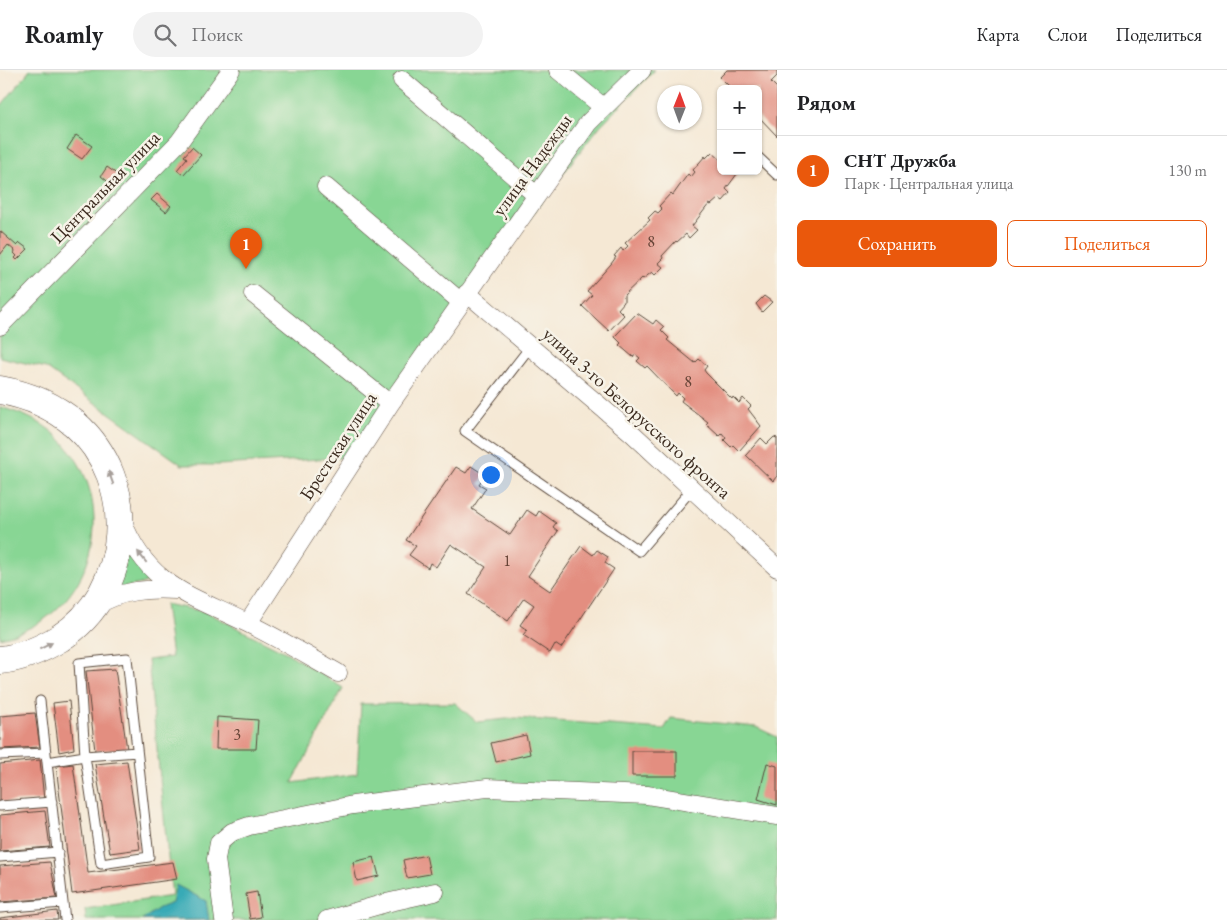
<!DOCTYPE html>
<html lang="ru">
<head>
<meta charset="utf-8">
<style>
	body { margin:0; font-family:"EB Garamond",serif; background:#f2f2f2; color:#202124 }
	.controls { position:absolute; right:15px; top:15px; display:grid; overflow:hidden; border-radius:8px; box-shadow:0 1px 4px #0004 }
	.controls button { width:45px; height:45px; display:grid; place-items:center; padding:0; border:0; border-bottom:1px solid #e0e0e0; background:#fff; color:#202124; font:25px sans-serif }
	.compass { position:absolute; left:657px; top:15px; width:45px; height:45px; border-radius:50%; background:#fff; box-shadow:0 1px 4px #0004; rotate:1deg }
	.you { position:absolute; left:490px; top:404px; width:18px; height:18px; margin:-12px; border:4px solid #fff; border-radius:50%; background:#1a73e8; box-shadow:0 0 0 8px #1a73e833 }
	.badge { display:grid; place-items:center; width:32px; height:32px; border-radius:50%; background:#ea580c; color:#fff; font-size:16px; font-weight:700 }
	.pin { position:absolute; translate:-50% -41px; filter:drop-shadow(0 1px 2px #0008) }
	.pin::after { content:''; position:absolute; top:26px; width:18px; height:15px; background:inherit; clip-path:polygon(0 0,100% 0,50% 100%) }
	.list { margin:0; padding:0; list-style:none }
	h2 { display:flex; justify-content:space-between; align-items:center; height:65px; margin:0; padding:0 20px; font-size:21px }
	h2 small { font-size:16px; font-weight:400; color:#757577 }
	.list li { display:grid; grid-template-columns:32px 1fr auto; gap:15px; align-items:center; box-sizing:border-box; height:70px; padding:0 20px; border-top:1px solid #e0e0e0 }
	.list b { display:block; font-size:19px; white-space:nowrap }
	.list p { margin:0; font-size:16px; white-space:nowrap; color:#757577 }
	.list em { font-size:16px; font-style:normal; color:#757577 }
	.actions { display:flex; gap:10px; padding:15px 20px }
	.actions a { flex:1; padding:11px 0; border:1px solid #ea580c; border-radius:8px; text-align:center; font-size:18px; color:#ea580c }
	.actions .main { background:#ea580c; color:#fff }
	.icon { flex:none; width:28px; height:28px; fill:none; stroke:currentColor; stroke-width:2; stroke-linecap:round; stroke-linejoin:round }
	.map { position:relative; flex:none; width:777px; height:850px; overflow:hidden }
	header { display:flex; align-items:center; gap:30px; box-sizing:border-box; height:70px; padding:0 25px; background:#fff; border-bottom:1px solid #e0e0e0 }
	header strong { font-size:24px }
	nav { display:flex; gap:28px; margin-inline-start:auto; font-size:18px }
	.search { width:350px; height:45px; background:#f2f2f2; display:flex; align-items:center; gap:12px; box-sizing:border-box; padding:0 18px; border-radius:28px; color:#757577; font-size:19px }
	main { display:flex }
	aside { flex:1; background:#fff }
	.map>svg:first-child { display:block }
</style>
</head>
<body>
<header>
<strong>Roamly</strong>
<div class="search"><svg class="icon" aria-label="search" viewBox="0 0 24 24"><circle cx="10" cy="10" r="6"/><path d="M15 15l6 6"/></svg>Поиск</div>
<nav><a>Карта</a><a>Слои</a><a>Поделиться</a></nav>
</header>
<main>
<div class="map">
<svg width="777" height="850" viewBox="0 0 777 850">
	<rect width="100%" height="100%" fill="#f7f3e8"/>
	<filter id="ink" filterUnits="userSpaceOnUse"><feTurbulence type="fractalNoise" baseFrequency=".02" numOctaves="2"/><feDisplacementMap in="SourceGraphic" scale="10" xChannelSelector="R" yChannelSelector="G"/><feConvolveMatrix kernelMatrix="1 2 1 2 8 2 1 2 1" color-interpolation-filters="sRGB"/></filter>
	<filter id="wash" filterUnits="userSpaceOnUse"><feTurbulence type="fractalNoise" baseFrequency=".0096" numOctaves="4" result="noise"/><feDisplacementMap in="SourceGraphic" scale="20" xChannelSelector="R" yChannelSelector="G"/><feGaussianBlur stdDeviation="1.12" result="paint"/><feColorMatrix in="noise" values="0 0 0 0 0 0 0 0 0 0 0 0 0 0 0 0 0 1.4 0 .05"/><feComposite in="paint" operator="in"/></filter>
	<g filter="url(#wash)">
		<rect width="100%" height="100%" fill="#f5e8d4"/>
		<path fill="#88d694" stroke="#628059" d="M30,0H655L600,56L557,111L354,387L219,395H182L46,298L0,287V37Z
			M0,337C21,343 41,351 57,366C126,432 94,549 0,568Z
			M128,483L151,512L116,519Z
			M165,534L206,542L289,584L343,618L292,713L357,704L361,634L455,633L477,652L516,648L664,659L671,648L756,657L777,667V850H86L85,839L172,826L148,590L172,587Z"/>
		<path fill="#39aab6" stroke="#3a6a6a" d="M176,815L206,831L209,850H142L159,838L172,833Z"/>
		<g id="blocks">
			<path fill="#e38e80" d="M727,0H777V6L771,12L777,18V66L758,46V19H732L720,7Z
				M76,65L92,76L82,89L67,79Z
				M192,77L201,85L183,105L177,100L187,88L184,86Z
				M712,82L721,90V101H734L737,104L726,119L730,123L723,131L719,128L711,135L709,134L692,156L697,160L689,168L686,164L677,172L676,171L662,186L663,188L658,193L663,197L655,205L652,202L643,209L642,208L624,225V232L618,239L624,245L609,261L582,236L592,225L587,221L611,194L616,187L614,186L621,178L623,181L628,176L625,173L650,150L648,148L655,141L658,143L662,139L659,136L671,123L673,125L688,104L691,107L695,102L693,100L705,86L706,88Z
				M107,97L118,105L112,115L101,106Z
				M157,124L171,136L166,142L151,130Z
				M0,161L17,176L20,173L28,179L17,190L15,188L17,186L14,183L15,181L8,175L0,185Z
				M764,226L772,232L762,242L756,234Z
				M637,243L653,254L656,250L664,257L661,260L669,268L667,270L695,293L699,289L707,296L704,300L706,303L732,329L733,327L739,333L743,328L751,336L748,339L761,356L739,381L733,375L731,377L724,370L726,368L722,363L719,366L706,354L708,352L681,331L683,328L678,323L676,326L647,296L645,298L637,291L640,288L635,284L633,287L619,275L621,273L615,267L616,265Z
				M774,367L777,368V406L773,411L746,385L761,368L767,374Z
				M471,396L485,405L479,414L486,418L472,439L510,465L527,440L536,446L539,441L556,453L553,457L558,461L528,506L550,521L581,476L593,485L597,480L608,487L605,493L614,499L561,578L555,574L550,583L523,565L527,560L520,555L534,535L524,528L508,551L468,524L486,497L451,474L436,497L430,493L428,498L409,485L416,476L406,470L456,397L466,403Z
				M115,599L127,679L95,681L86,601Z
				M69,631L74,679L59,682L53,633Z
				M35,643L40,677L0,679V646Z
				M217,647L258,650L256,679H216Z
				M526,665L530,684L496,692L491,673Z
				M632,681H677V706H632Z
				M40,690L44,730L0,732V694Z
				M127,691L140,779L110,783L95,694Z
				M767,693L777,696V735L758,729Z
				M73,694L88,803L173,792L177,809L72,824L56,696Z
				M45,741L50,777L0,781V745Z
				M426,785L430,804L407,808L403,790Z
				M374,787L379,806L357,811L353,792Z
				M50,792L57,828L0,832V796Z
				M257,822L261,847L250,849L246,824Z
				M57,841L58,850H0V848Z"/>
		</g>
	</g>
	<g filter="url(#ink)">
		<use href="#blocks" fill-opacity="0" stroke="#574639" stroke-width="1"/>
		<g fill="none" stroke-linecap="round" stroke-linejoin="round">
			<defs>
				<path id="service" d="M758,87L777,105
					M530,277L465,361L639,481L692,419
					M40,631L65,850
					M0,685L46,683
					M47,692L85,686L79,593L127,588L149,787L101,794L85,686L137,682
					M0,736L52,732
					M0,787L58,782
					M0,838L63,833"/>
				<path id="minor" d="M558,0L603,37
					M402,10L536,125
					M326,117L461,232
					M467,223L633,364L777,498
					M253,224L390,334
					M0,256L179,72L231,0
					M122,450C147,516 190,525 247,553C278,568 308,586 338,603
					M96,536C121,520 148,518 177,520
					M248,553L390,334L588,53L642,0
					M224,850L216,789L219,773L232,762L249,756L353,735L487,718L647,725L777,746
					M327,850L386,833L435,822"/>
				<path id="primary" d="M0,320C28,325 53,335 75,354C140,411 133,521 60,568C42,579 21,588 0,590"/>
			</defs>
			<use href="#service" stroke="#574639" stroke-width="11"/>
			<use href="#minor" stroke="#574639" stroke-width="19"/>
			<use href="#primary" stroke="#574639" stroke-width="29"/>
			<use href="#service" stroke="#fff" stroke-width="9"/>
			<use href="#minor" stroke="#fff" stroke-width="18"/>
			<use href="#primary" stroke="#fff" stroke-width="28"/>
		</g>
		<defs><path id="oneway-solid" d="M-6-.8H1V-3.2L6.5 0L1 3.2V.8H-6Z" transform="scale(1.25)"/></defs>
		<g fill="#a79f9a">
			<use href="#oneway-solid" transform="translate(111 408) rotate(-110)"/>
			<use href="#oneway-solid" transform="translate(142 487) rotate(-128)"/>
			<use href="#oneway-solid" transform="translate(46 576) rotate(-27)"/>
		</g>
	</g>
	<g text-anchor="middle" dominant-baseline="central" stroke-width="5" stroke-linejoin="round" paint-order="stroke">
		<g font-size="16" fill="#654336">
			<text x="651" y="171">8</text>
			<text x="688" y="311">8</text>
			<text x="507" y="490">1</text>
			<text x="237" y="664">3</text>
		</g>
		<g font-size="19" fill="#3b2a1e" stroke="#f7f3e8">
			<text transform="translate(532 95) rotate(-54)">улица Надежды</text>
			<text transform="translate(105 117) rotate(-46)">Центральная улица</text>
			<text transform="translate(637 343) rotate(42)">улица 3-го Белорусского фронта</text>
			<text transform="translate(338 376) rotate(-57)">Брестская улица</text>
		</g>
	</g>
</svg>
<div class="controls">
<button>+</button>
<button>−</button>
</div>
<svg class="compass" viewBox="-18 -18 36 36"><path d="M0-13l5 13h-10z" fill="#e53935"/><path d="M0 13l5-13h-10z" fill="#757577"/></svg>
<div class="you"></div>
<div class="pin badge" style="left:246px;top:199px">1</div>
</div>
<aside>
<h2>Рядом<small></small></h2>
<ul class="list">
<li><span class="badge">1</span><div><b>СНТ Дружба</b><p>Парк · Центральная улица</p></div><em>130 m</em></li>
</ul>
<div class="actions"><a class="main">Сохранить</a><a>Поделиться</a></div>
</aside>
</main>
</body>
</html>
